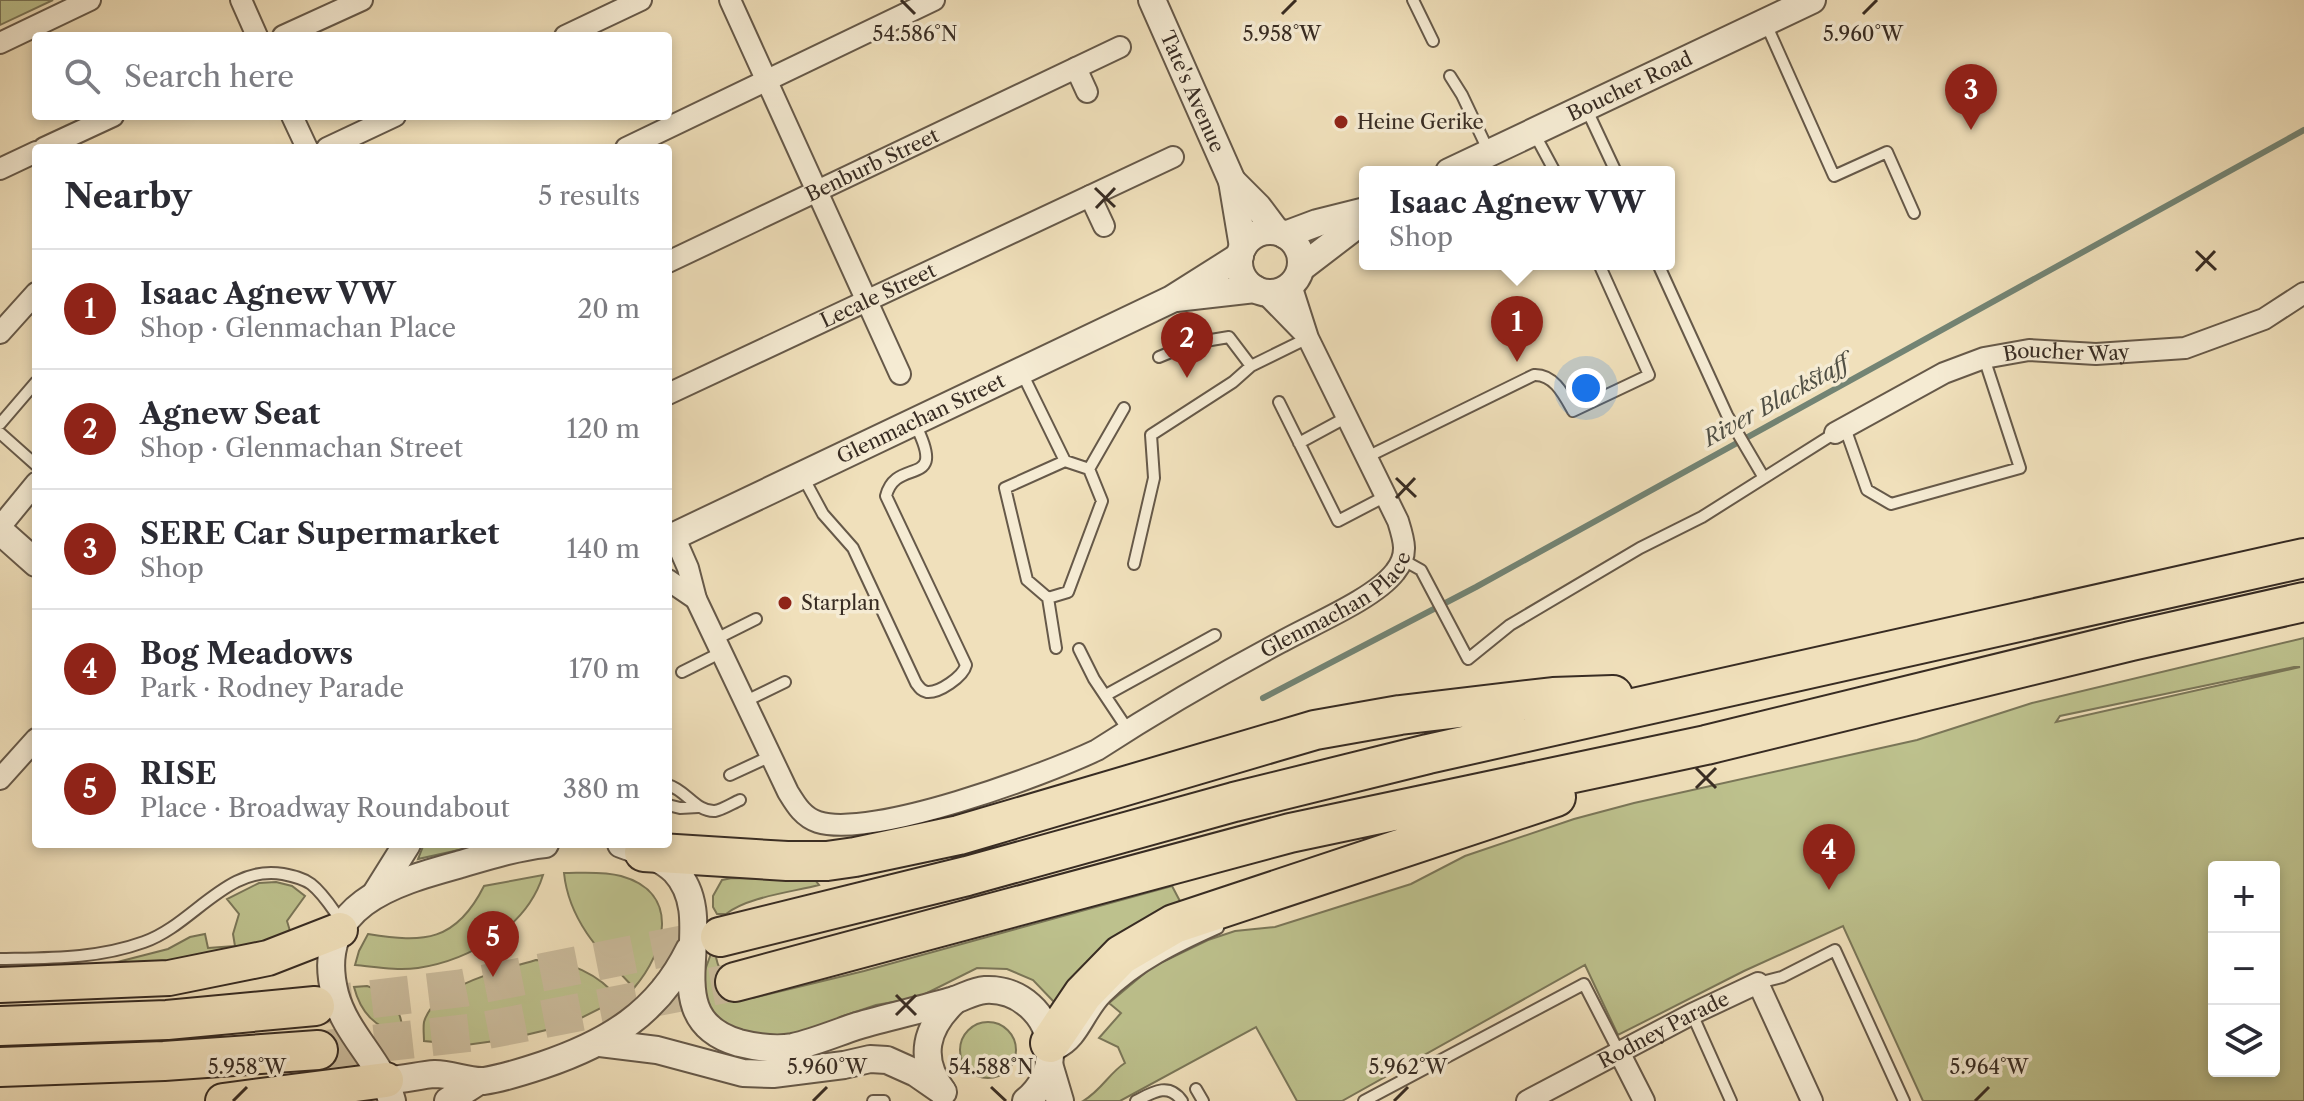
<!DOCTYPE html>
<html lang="en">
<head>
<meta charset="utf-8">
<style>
	body { margin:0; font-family:"Libre Caslon Text",serif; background:#f7f7f7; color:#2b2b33 }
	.controls { position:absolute; right:24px; bottom:24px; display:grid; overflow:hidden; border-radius:8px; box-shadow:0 4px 12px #0003 }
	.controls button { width:72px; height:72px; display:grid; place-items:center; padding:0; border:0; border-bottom:2px solid #e1e1e2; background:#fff; color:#2b2b33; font:40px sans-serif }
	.you { position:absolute; left:1586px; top:388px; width:28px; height:28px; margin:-20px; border:6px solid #fff; border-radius:50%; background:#1a73e8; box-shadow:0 0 0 12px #1a73e833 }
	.badge { display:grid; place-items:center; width:52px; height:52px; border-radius:50%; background:#8f2418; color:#fff; font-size:26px; font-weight:700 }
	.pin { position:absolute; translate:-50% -66px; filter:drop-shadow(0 2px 4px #0008) }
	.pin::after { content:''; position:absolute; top:42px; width:28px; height:24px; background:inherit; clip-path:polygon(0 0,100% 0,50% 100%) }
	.popup { position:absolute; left:1359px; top:166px; width:316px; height:104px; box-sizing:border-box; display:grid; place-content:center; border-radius:8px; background:#fff; filter:drop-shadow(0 2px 6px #0005); font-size:26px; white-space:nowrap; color:#7c7c81 }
	.popup b { font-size:30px; color:#2b2b33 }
	.popup::after { content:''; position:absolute; left:50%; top:100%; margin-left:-16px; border:16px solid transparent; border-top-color:#fff }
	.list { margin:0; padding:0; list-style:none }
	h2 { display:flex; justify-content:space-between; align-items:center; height:104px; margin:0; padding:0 32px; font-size:34px }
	h2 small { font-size:26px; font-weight:400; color:#7c7c81 }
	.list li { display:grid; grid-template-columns:52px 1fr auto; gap:24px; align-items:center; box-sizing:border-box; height:120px; padding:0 32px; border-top:2px solid #e1e1e2 }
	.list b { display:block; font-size:30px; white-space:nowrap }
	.list p { margin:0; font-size:26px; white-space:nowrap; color:#7c7c81 }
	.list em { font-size:26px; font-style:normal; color:#7c7c81 }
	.icon { flex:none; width:44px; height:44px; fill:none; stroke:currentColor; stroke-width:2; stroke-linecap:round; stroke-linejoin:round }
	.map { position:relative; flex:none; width:2304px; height:1101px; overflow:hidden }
	.search { position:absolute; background:#fff; box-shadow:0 4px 12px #0003; left:32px; top:32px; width:640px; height:88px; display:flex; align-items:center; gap:20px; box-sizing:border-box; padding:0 28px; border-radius:8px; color:#7c7c81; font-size:30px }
	.panel { position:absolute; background:#fff; box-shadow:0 4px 12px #0003; left:32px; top:144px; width:640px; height:704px; border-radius:8px }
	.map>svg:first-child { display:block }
</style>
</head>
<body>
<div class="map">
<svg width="2304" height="1101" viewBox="0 0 2304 1101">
	<rect width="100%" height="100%" fill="#f0e0bb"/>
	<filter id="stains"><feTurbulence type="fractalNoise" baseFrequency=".0025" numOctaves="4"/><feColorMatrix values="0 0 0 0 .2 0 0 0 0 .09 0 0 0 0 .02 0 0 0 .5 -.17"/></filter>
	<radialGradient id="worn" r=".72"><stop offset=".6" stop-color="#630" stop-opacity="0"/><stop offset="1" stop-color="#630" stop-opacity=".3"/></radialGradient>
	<path fill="#bdc18d" stroke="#7a7658" stroke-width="2" fill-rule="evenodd" d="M0,0H53L0,25Z
		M2304,638V1101H1923L1843,926L1744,971L1618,1035L1585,965L1342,1101H1297L1256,1027L1120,1101H1083C1102,1090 1109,1073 1125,1063L1118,1047L1099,1038L1121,1013L1109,1003L1152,967L1208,940L1235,931L1275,927L1411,884L1465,856L1574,819L1634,803L1917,740L2032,703ZM2294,667H2300L2056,722L2060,716ZM2214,867H2274V1071H2214Z
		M424,844H486L418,859Z
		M564,873C582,873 603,871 621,876C682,893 665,952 634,988C602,954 569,922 564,873Z
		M543,875C527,927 470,960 418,968C397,971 376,967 355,965L359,951L368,934C424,943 456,942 484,886Z
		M732,878L815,880L819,885C792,892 747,897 726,914H717L713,907V896L722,880Z
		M276,882L292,886L305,896L287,921L293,941L250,955L94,968L168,949L190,937L205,934L208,948L235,946L233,934L239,914L227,899L259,883Z
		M1172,886L1182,905L1079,972L1054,1002L1033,980L1007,969L977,968L917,998L876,1005L840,1017L835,1023L784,1037L759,1039L722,1022L706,1005L703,976L714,945C716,971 728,989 753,998L864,971Z
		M536,960C568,960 599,974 619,999L567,1025L509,1039L466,1045L424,1041C424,1035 423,1028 424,1022C435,984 503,970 536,960Z
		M367,986C388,992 406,1013 401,1036C375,1026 361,1014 354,987Z
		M960 1050a28 28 0 1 1 56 0a28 28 0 1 1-56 0Z"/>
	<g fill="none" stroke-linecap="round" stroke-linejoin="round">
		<path stroke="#738474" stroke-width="6" d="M1263,698L1476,587L2304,130"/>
		<path stroke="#cbbc9d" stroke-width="38" stroke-dasharray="38 19" stroke-linecap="butt" d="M315,1006L463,988L720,937
			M318,1050L477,1032L735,982"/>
		<defs>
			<path id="service" d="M1413,0L1433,41
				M1766,24L1834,176L1887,152L1914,213
				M1450,76L1462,95L1489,152
				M1586,108L1616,172
				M1534,133L1555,172
				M1658,264L1727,415L1764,478
				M1159,357L1193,343L1229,337L1251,366
				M1021,371L1065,461L1089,469L1102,501L1068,592L1048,598L1027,580L1005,488L1065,461
				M1279,402L1338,521L1386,496
				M0,424L36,382
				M1845,428L1867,490L1891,504L2020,468L1984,358
				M0,433L36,465
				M1299,443L1347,417
				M1367,457L1534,375C1554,374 1564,395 1573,411L1649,375L1599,264
				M1089,469L1124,408
				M803,477L823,514L853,548L916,683C919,687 921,691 927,692C939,693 963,677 966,665L886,496C896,455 949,491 915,424
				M1403,560L1421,570L1468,659L1510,625L1640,548L1702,517L1835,433
				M1134,564L1154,478L1151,435L1233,382L1251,366L1308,338
				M1048,598L1056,648
				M716,639L756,619
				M1079,649L1094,679L1128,730
				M682,672L722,652
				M1106,695L1215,635
				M746,701L785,682
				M730,775L771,756
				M668,785C686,790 696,812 715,811C722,810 733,803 740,800
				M668,805L680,808L698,807
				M0,959C50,958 97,959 144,942C193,925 227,864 283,874C293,876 303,878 311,884C324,894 333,910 342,922
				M1758,983L1782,977L1835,950L1904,1101
				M1692,1014L1731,1101
				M1059,1053C1083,1042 1088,1015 1106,997C1138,965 1178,946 1218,928
				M1196,1089L1203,1101
				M873,1101H884
				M1136,1101C1153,1092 1169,1082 1182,1101
				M1364,1101L1584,984L1619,1052"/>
			<g id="minor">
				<path d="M241,0L257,36"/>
				<path d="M730,0L900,374"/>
				<path d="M283,36L362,0"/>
				<path d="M565,36L641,0"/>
				<path d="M0,43L90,0"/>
				<path d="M1076,68L1087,92"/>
				<path d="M292,116L307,148"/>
				<path d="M44,148L113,116"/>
				<path d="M327,148L395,116"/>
				<path d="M626,148L934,0"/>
				<path d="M0,169L36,152"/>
				<path d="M1090,196L1104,226"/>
				<path id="s1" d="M668,262L1120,47"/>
				<path d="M1264,292L1304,333"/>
				<path d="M0,333L36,293"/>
				<path id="s2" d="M668,394L1173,157"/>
				<path id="s3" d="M1835,433L1944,373L1984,358L2029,350L2096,354L2185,348L2264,319L2304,293"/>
				<path d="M0,527L36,483"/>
				<path id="s4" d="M674,536L688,568L696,599L788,792C796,805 803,817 818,822C872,839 1044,775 1097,750C1157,711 1219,675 1281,642C1313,624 1374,599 1395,572C1409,555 1404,540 1398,521L1308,338L1291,285"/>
				<path d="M668,580L696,599"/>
				<path d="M0,779L36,739"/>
				<path d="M1619,1052L1644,1101"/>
				<path id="s5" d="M1527,1101L1692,1014L1758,983L1812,1101"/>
			</g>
			<g id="tertiary">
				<path id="s6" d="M1152,0L1232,181L1243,247"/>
				<path id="s7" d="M1449,172L1812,0"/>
				<path d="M1232,181L1258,207L1276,231"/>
				<circle cx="1270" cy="262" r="31"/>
				<path d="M1285,235L1317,223L1365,211"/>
				<path d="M1301,268L1365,219"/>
				<path d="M1176,298L1255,289"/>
				<path d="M0,531L36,563"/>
				<path id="s8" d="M668,539L1172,299L1240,256"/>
				<path d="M621,844C640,851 661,857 675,871C724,923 649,1017 739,1043C755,1047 777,1050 793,1047C815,1042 836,1033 857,1026C888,1017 920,1010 951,1001C963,998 972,991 985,990C1019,988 1049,1015 1050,1048C1051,1070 1042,1088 1026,1101"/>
				<path d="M377,892L407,844"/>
				<path d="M600,1043L657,1050L743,1073L773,1074L844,1065L870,1059L887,1060L916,1073L942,1091"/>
				<path d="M1049,1064L1060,1101"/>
				<path d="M386,1080C403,1080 419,1075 435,1074C452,1074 468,1082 484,1081C504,1078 525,1071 543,1065C608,1043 658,1013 689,950"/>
				<path d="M943,1092C917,1058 926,1027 955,1000"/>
				<path d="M392,1101C382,1062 346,1035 335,994C312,904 396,882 461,864C488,856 517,847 545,844"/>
				<path d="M448,1101L479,1081"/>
			</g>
			<path id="trunk" d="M0,985L169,978L268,958L340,930
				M223,1101L386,1080"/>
			<path id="motorway" d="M644,852L787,861H827L855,857L959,835L1315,730L1400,715L1553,697L1613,695
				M720,937L967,876L1234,802L1428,754L2304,558
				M735,982L1290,833L1706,745L2131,641L2304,602
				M0,1026L167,1020L315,1006
				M1050,1043L1083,994L1121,955L1174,924L1556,797
				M0,1067L164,1061L318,1050"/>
		</defs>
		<use href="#service" stroke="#665949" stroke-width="14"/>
		<use href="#minor" stroke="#665949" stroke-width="24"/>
		<use href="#tertiary" stroke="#665949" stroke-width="30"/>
		<use href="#trunk" stroke="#382c23" stroke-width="38"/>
		<use href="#motorway" stroke="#382c23" stroke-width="42"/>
		<use href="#service" stroke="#f5ebd3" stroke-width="10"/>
		<use href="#minor" stroke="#f5ebd3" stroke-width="20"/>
		<use href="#tertiary" stroke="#f5ebd3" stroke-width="26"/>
		<use href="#trunk" stroke="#f0e0bb" stroke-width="34"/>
		<use href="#motorway" stroke="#f0e0bb" stroke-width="38"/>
	</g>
	<path fill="none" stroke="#382c23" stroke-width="3" d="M901,0L915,14M1282,14L1296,0M1863,14L1877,0M1095,188L1115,207M1096,208L1115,188M2196,251L2216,270M2196,271L2215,251M1396,478L1416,497M1396,498L1415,478M1696,768L1716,788M1696,788L1716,768M896,995L916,1015M896,1015L916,995M991,1087L1006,1101M233,1101L247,1087M813,1101L827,1087M1394,1101L1408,1087M1975,1101L1989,1087"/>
	<g fill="#8f2418" stroke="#f5ebd3" stroke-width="3">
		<circle cx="1341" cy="122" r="8"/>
		<circle cx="785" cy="603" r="8"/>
	</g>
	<g text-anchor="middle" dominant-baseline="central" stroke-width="7" stroke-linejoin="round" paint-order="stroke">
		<g font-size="20" fill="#382c23" stroke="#f5ebd3">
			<text stroke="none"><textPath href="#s7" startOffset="200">Boucher Road</textPath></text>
			<text stroke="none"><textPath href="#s6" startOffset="100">Tate's Avenue</textPath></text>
			<text stroke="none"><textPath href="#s1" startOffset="226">Benburb Street</textPath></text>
			<text stroke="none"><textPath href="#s2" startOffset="232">Lecale Street</textPath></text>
			<text stroke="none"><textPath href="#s3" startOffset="250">Boucher Way</textPath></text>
			<text stroke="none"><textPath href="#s8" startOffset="280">Glenmachan Street</textPath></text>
			<text stroke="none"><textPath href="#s4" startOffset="896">Glenmachan Place</textPath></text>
			<text stroke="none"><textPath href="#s5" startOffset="154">Rodney Parade</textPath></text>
		</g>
		<g font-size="20" fill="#382c23" stroke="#f5ebd3" text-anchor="start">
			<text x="1357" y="122">Heine Gerike</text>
			<text x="801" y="603">Starplan</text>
		</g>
		<g font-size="22" font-style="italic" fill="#515045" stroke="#f5ebd3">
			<text transform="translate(1776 401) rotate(-29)">River Blackstaff</text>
		</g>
	</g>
	<g font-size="20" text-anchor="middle" fill="#382c23" stroke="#f5ebd3" stroke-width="7" stroke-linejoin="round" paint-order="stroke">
		<text x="915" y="41">54.586°N</text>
		<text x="1282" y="41">5.958°W</text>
		<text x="1863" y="41">5.960°W</text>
		<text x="247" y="1074">5.958°W</text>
		<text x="827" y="1074">5.960°W</text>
		<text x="1408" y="1074">5.962°W</text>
		<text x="1989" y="1074">5.964°W</text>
		<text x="991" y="1074">54.588°N</text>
	</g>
	<rect width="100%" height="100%" filter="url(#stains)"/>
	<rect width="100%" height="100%" fill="url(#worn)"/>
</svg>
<div class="controls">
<button>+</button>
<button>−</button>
<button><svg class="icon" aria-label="layers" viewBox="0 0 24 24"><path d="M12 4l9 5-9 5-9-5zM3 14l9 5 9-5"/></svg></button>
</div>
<div class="you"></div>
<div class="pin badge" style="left:1517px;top:362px">1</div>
<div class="popup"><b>Isaac Agnew VW</b>Shop</div>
<div class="pin badge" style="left:1187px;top:378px">2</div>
<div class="pin badge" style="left:1971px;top:130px">3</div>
<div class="pin badge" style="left:1829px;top:890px">4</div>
<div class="pin badge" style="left:493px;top:977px">5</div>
<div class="search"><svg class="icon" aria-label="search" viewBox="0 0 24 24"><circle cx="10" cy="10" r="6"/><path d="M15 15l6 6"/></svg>Search here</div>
<section class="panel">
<h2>Nearby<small>5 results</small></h2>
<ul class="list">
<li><span class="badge">1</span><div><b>Isaac Agnew VW</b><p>Shop · Glenmachan Place</p></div><em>20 m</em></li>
<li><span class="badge">2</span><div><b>Agnew Seat</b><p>Shop · Glenmachan Street</p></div><em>120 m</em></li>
<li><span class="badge">3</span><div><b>SERE Car Supermarket</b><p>Shop</p></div><em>140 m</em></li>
<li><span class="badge">4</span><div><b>Bog Meadows</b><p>Park · Rodney Parade</p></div><em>170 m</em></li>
<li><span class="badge">5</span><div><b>RISE</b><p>Place · Broadway Roundabout</p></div><em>380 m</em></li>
</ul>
</section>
</div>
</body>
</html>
